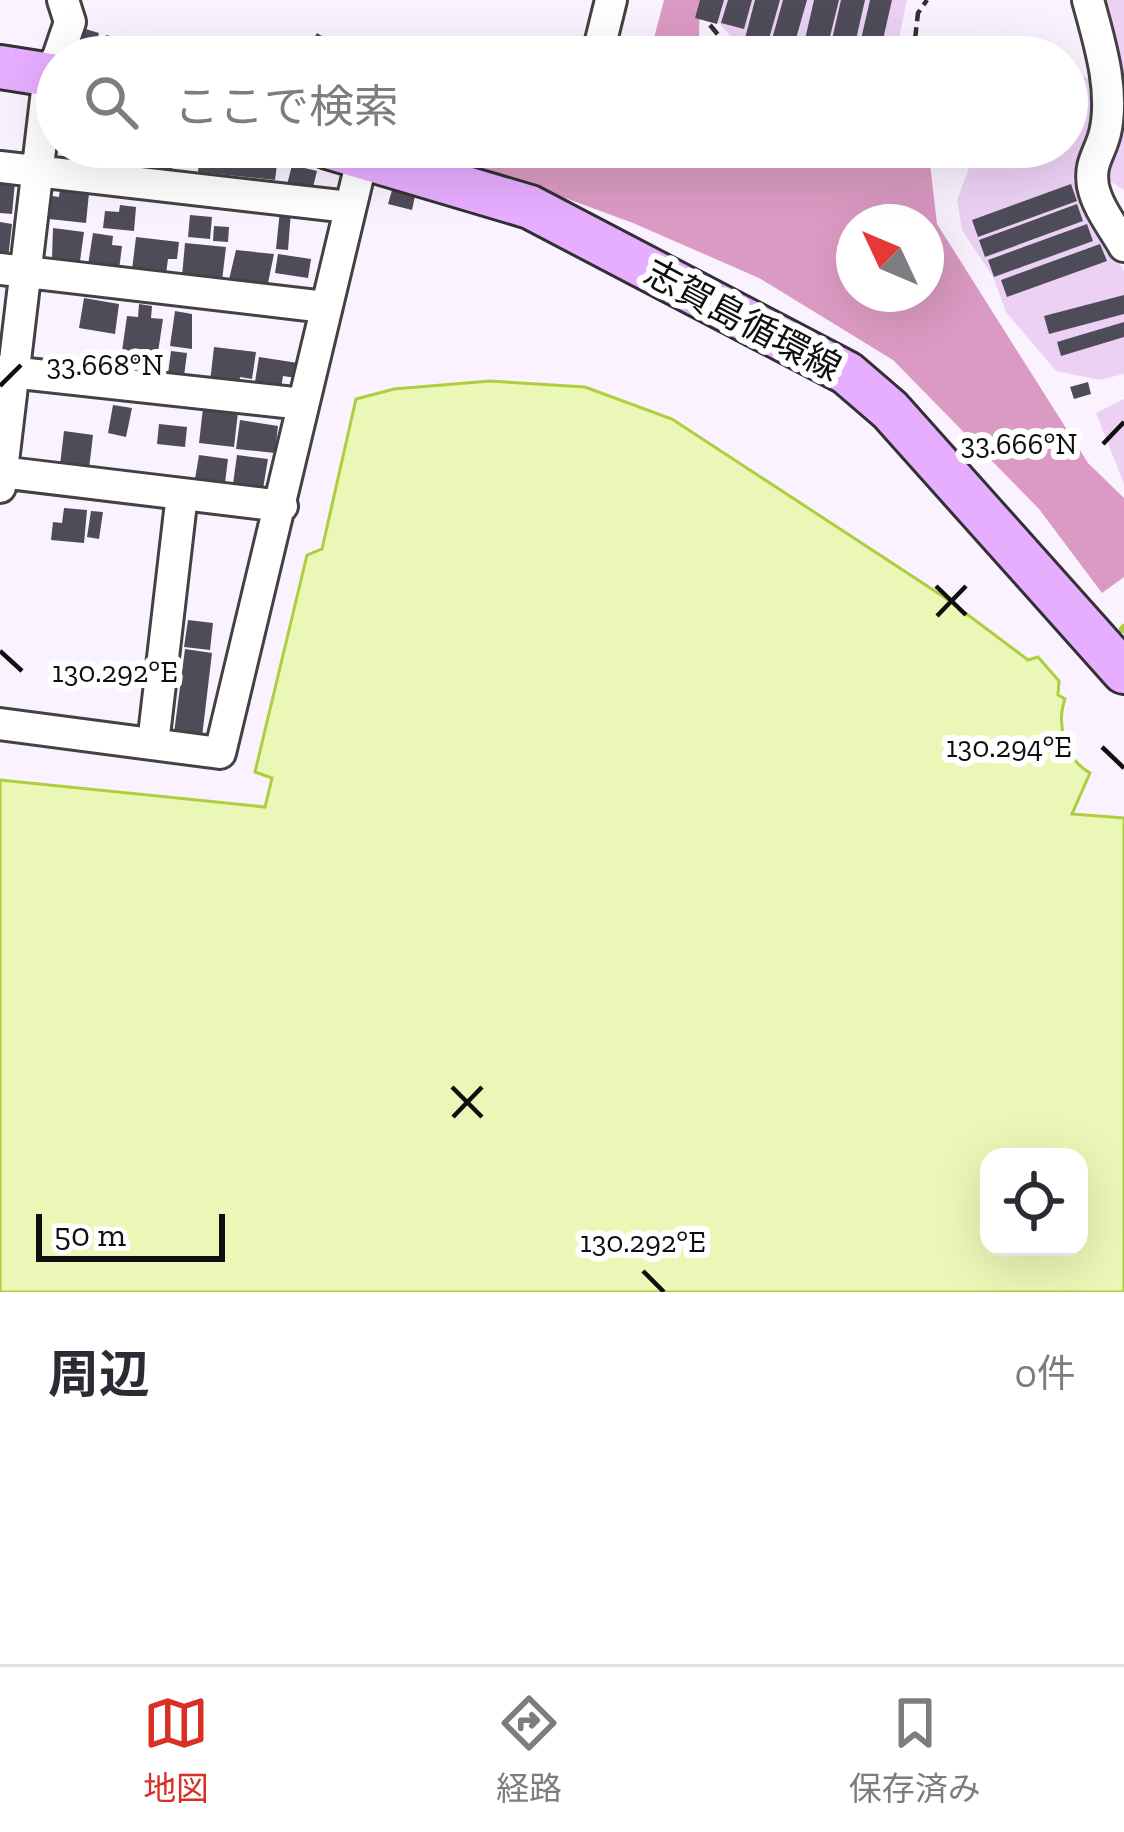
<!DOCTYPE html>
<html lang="ja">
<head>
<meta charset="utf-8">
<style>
	body { margin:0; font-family:"Zilla Slab","Noto Sans JP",serif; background:#f7f7f7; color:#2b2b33 }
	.controls { position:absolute; right:36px; bottom:36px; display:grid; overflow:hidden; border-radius:24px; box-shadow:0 12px 48px #0002 }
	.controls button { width:108px; height:108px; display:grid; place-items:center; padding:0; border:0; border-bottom:3px solid #e1e1e2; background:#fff; color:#2b2b33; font:60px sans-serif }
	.compass { position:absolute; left:836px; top:204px; width:108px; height:108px; border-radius:50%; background:#fff; box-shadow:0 12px 48px #0002; rotate:314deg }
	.scale { position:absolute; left:36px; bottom:30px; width:189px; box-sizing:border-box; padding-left:12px; border:6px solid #0f0f0f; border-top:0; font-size:33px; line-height:42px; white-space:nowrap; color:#0f0f0f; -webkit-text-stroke:9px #fff; paint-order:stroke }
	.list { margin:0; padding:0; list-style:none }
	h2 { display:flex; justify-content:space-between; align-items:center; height:156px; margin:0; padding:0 48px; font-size:51px }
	h2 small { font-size:39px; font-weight:400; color:#7c7c81 }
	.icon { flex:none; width:66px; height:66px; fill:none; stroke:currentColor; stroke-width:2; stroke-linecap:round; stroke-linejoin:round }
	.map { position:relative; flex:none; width:1124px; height:1292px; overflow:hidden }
	.search { position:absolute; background:#fff; box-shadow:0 12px 48px #0002; left:36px; right:36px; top:36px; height:132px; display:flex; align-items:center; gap:30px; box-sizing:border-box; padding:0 42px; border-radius:66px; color:#7c7c81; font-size:45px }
	.sheet { height:372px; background:#fff }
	nav { display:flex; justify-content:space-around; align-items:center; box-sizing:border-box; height:168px; border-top:3px solid #e1e1e2; background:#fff; font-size:33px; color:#7c7c81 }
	nav a { display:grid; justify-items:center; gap:6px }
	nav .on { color:#d93025 }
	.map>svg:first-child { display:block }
</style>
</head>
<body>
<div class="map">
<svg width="1124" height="1292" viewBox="0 0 1124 1292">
	<rect width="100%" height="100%" fill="#faf2ff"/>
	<path fill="#ecd1f5" d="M708,0H907L895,57H750L715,19Z
		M1099,0H1124V190L1103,177Z
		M1078,74L1099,83L1097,124L1073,180L1124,271V374L1099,380L1056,371L1006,312L993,277L962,230L957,200L977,147H1067V75Z
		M1124,399V484L1096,413Z"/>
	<path fill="#db9ac3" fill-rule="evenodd" d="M664,0H700L699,36L711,57H649Z
		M426,147H928L937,224L1088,463L1124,498V577L1102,593L1039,509L893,360L759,278L633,223ZM854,222H926V294H854Z"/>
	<path fill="#eaf7b6" stroke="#afce3d" stroke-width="3" fill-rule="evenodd" d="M490,381L585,387L672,419L944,597L1028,660L1038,657L1059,681L1058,695L1065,699C1056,724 1065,759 1090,773L1072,814L1124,818V1292H0V780L265,807L272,778L255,772L307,555L322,549L356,399L394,389ZM989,1157H1079V1247H989Z"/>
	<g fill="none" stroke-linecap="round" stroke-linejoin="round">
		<path stroke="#afce3d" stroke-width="8" d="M1123,629L1124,628"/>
	</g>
	<path fill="#4e4c58" d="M700,0H724L717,24L695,18Z
		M728,0H752L744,29L721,23Z
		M755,0H780L766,49L744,42Z
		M783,0H807L791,56L769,50Z
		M814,0H839L825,57H801Z
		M841,0H865L852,57H828Z
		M870,0H892L879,57H857Z
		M79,27L99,33L92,57H71Z
		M317,33L332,42L325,55L309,46Z
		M106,35L127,40L123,57H101Z
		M66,147L94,148L92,159L65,157Z
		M200,148L278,157L275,180L198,172Z
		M145,154L174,158L171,175L138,170Z
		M292,165L317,171L312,191L287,185Z
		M0,180L15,182L12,214L0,213Z
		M1071,184L1077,201L978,237L972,220Z
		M60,189L89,193L86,223L49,219L52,196L59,197Z
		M392,190L415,196L412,210L388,204Z
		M1077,204L1083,221L985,257L979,240Z
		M120,205L136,207L134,231L103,228L105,211L119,212Z
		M280,210L291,211L288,250L276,249Z
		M190,215L212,217L210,239L188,237Z
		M0,222L12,224L8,259L0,258Z
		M1087,224L1093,241L994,277L988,260Z
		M214,226L229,227L228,242L213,241Z
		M53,228L84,232L80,261L52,258Z
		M93,233L113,236L112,245L122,246L119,270L88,265Z
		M136,237L179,242L177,259H168L166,274L132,270Z
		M185,243L226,247L222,281L182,276Z
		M1100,244L1107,261L1007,297L1001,280Z
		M236,250L274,254L268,283L261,287L228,284Z
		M278,254L311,259L308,278L275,273Z
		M1124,295V314L1049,334L1044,316Z
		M84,298L119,304L115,334L79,328Z
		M139,304L152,306L151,318L163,319L154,379L137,377L138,368L119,372L127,316L138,317Z
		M175,311L192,314V349L170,346Z
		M1124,322V337L1061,356L1057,342Z
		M214,347L256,352L252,379L240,377L239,385L210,382Z
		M171,351L187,353L184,376L168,374Z
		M259,357L298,363L296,378L283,376L281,388H254Z
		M1088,382L1091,394L1074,399L1070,387Z
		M113,405L132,408L126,437L108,433Z
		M203,408L238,412L234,447L199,443Z
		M240,420L278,426L275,453L236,449Z
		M159,424L187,427L185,447L157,444Z
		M64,431L93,435L89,469L60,465Z
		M199,455L228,459L225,483L195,479Z
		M237,455L268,459L263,489L233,484Z
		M64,508L87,510L84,543L51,540L53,522L62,523Z
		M91,511L103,512L99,539L87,537Z
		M188,620L213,623L210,650L184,647Z
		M185,649L212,653L202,737L174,733Z"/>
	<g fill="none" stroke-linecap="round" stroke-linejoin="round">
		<defs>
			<path id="street" d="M1088,0C1099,41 1115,90 1105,133C1100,154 1089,162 1093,186C1097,207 1114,228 1124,246
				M58,57L70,22L63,0
				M597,57L611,0
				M0,167L349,207
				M0,269L325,307
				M0,371L303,404
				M0,472L282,506
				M0,487L49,74L56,60
				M0,724L220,753L365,147
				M153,744L182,494"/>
			<path id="secondary" d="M0,67L57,76
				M328,147L530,207L847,373L890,410L1124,672"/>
		</defs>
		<use href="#street" stroke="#424242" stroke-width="36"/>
		<use href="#secondary" stroke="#313131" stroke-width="48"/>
		<path stroke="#313131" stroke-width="4.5" stroke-dasharray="12 6" stroke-linecap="butt" d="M710,25L728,47L748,57
			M913,57L918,13L927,0"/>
		<use href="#street" stroke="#fff" stroke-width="30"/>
		<use href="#secondary" stroke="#e7adff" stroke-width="42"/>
	</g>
	<path fill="none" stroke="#0f0f0f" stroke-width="4.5" d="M0,386L21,365M1103,444L1124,422M936,586L966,615M937,616L966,586M0,651L22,671M1102,747L1124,768M452,1087L482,1117M453,1117L482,1087M643,1271L664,1292"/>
	<g text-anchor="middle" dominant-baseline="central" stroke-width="12" stroke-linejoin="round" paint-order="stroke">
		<g font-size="36" fill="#0f0f0f" stroke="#fff">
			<text transform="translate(743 320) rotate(28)">志賀島循環線</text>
		</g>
	</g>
	<g font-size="30" text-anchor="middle" fill="#0f0f0f" stroke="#fff" stroke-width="12" stroke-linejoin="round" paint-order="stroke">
		<text x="105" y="375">33.668°N</text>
		<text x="1019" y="454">33.666°N</text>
		<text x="115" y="682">130.292°E</text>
		<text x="1009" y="757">130.294°E</text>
		<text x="643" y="1252">130.292°E</text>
	</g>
</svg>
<div class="controls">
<button><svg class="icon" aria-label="locate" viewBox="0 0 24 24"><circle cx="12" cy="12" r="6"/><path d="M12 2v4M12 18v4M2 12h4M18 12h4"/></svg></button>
</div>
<svg class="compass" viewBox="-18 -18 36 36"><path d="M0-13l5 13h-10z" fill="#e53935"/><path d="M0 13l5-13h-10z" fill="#7c7c81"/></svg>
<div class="scale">50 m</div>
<div class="search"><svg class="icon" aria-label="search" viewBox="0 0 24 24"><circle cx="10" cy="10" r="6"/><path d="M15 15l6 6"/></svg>ここで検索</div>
</div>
<section class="sheet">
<h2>周辺<small>0件</small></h2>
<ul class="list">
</ul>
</section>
<nav>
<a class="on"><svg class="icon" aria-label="map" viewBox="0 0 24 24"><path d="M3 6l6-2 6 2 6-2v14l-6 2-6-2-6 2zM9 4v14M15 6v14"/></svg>地図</a>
<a><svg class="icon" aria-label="directions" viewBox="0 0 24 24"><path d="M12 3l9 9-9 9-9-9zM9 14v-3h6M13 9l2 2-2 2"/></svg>経路</a>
<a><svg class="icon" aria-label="saved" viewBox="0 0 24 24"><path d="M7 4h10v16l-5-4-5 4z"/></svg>保存済み</a>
</nav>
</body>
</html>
